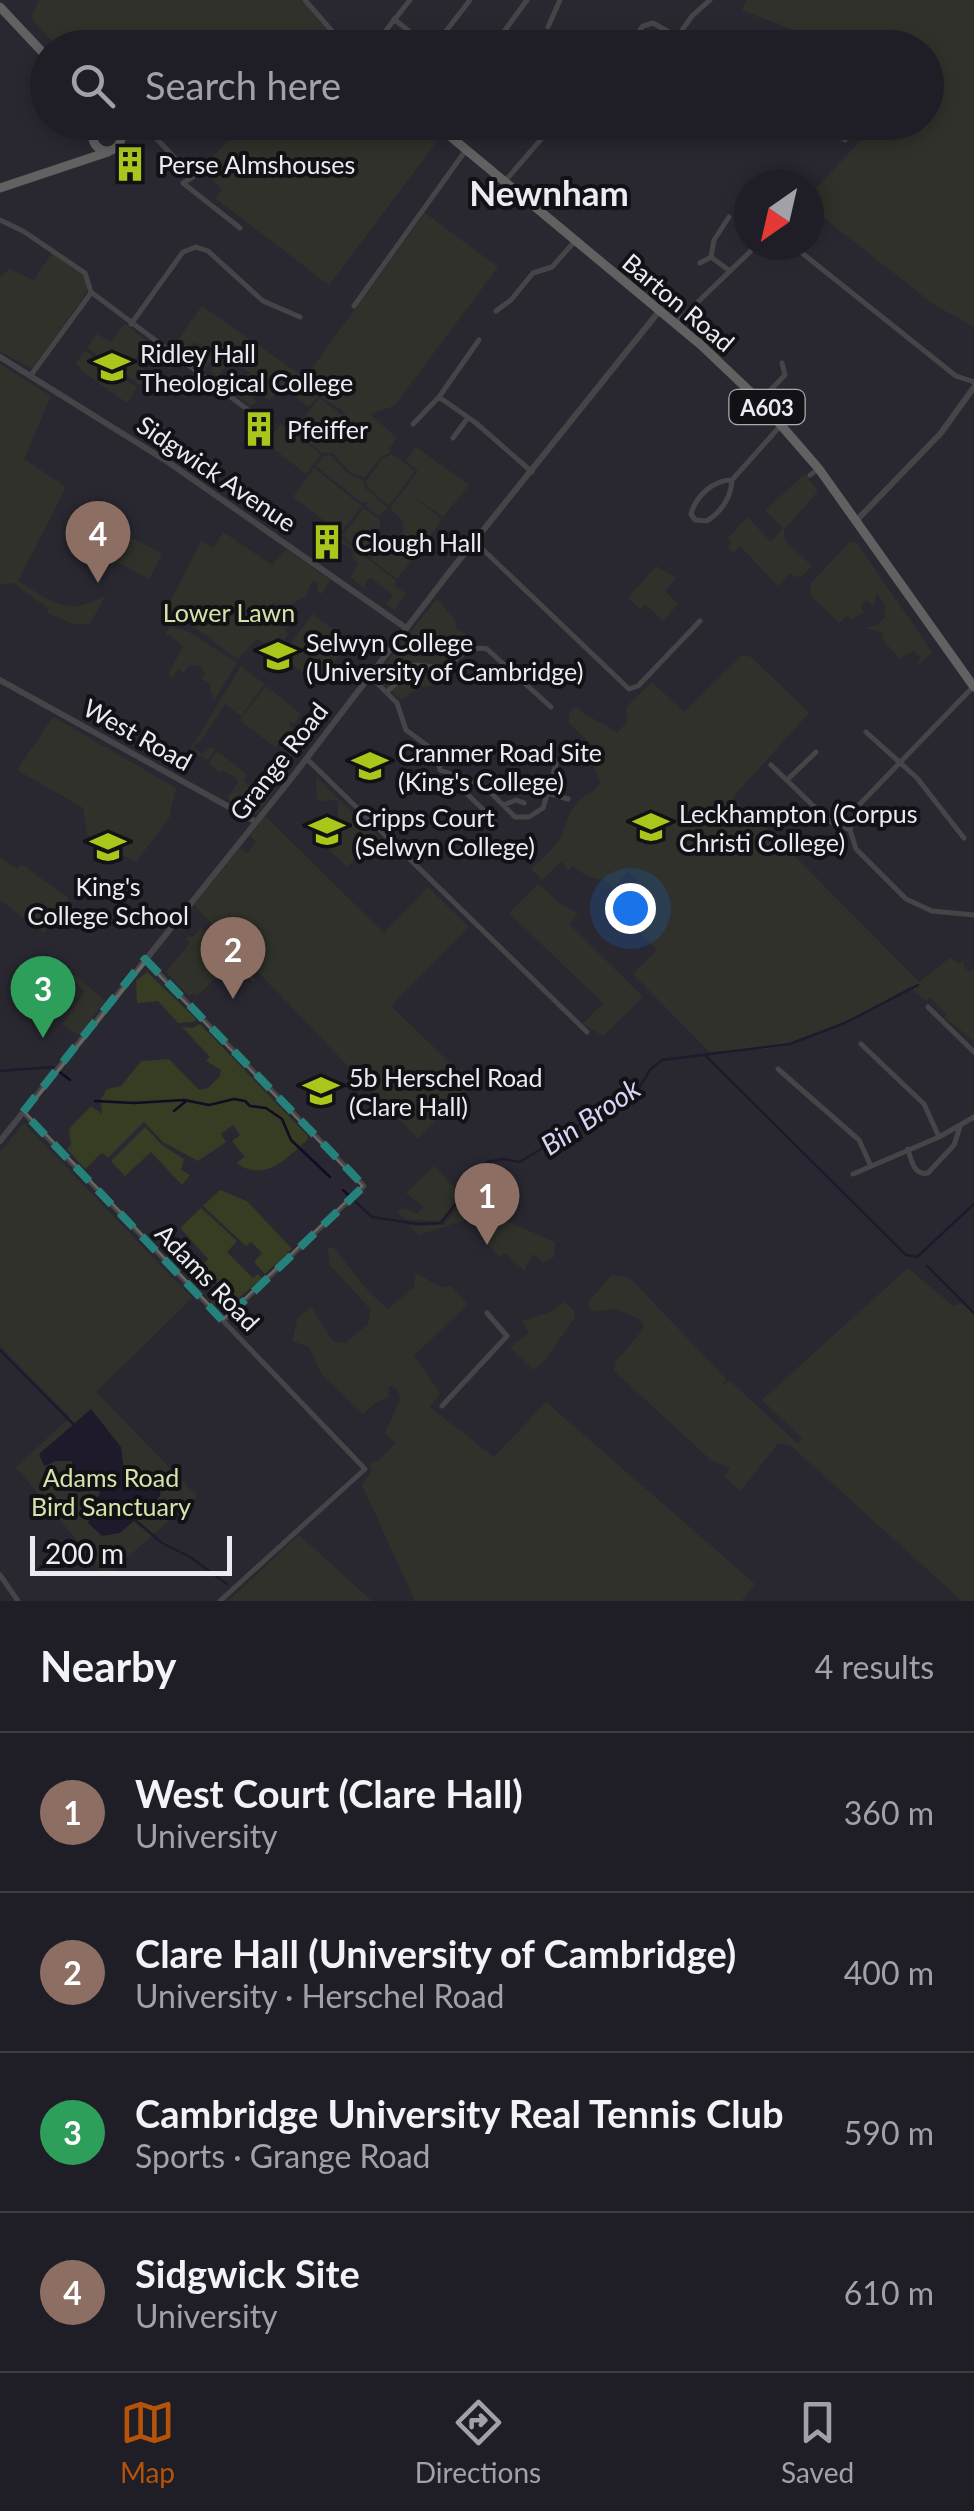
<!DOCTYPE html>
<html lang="en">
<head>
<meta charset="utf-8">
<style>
	body { margin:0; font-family:Lato,sans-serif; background:#27272e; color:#f1f3f6 }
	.compass { position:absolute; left:734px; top:170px; width:90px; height:90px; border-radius:50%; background:#1f1e26; box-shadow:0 5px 15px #0003; rotate:214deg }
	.scale { position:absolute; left:30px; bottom:25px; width:202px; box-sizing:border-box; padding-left:10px; border:5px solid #ecebf2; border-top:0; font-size:28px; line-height:35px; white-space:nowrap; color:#ecebf2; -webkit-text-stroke:8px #121116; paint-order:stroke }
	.you { position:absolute; left:630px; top:908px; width:35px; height:35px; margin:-25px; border:8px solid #fff; border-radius:50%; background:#1a73e8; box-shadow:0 0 0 15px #1a73e833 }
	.badge { display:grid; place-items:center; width:65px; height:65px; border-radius:50%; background:#b45309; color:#fff; font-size:32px; font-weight:700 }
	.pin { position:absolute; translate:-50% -82px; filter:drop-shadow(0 2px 5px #0008) }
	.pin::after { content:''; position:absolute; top:52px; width:35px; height:30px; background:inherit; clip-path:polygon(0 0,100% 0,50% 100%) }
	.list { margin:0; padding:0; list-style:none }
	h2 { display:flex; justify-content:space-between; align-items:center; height:130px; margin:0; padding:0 40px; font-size:42px }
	h2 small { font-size:32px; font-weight:400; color:#a1a2a7 }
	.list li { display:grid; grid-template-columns:65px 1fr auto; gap:30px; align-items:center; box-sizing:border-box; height:160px; padding:0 40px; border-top:2px solid #3c3c43 }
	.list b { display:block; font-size:38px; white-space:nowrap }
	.list p { margin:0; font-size:32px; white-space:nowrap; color:#a1a2a7 }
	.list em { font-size:32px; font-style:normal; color:#a1a2a7 }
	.icon { flex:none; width:55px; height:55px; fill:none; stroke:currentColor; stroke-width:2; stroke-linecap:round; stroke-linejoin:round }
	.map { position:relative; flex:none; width:974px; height:1601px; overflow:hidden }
	.search { position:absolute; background:#1f1e26; box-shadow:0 5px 15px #0003; left:30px; right:30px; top:30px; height:110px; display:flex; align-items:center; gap:25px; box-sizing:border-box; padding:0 35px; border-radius:55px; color:#a1a2a7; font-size:38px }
	.sheet { height:770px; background:#1f1e26 }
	nav { display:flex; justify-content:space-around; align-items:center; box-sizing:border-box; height:140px; border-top:2px solid #3c3c43; background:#1f1e26; font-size:28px; color:#a1a2a7 }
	nav a { display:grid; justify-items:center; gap:5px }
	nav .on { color:#b45309 }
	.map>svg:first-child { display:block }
</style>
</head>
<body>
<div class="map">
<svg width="974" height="1601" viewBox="0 0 974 1601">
	<rect width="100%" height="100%" fill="#292832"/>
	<path fill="#363d22" d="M39,0H302L338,42L324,48L57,47L31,18Z
		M746,0H974V327L933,304L809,206V196L877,123L926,122V48L836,47L742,10Z
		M244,123H422L429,128L426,133L438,140L329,285L215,198L222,190L202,169Z
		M425,213L498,267L394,406L370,414L397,438L389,449L391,452L380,458L365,477L351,473L333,453H322L294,431L319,398L348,419L342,410L322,398L323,392L308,407L283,387L269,400L257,392L253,397L256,403L250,406L237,396L252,375L231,359L218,377L211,372L214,365L211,362L205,369L202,367L207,352L194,342L188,349L177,341L202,306L305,378Z
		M52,253L84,275L88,291L32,369L0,351V277L9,269L34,280Z
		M125,324L176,363L171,370L148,354L145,357L139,354L134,362L150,374L140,385L87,348L97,334L111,342Z
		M85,351L137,387L127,403L83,372L76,363Z
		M0,364L51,396L24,459L66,487L18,581C53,602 66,617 105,596L90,624H74L47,613L49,609L13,583L0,585Z
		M281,424L321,454L306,474L266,443Z
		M416,447L469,485L443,517L413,496L442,520L420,549L403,537L404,523L390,508L418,471L406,461Z
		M392,454L415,471L389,506L370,489L366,482L382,459Z
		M330,455L347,473L363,480L366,489L388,508L379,516L367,507V502H361L316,466L324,456Z
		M314,468L362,506L340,533L293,497Z
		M805,474L818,491L784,530L785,541L812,566L802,576L795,577L790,574L778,586L740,546L733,553L728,547L731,542L728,538L747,517L771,542L783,528L765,510Z
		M364,508L381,521L378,535L383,541L370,557L342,536Z
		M115,529L162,554L149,579L102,554Z
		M223,532L272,565L286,549L330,580L322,594L317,590L318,583L312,581L305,597L290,605L297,613L294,618L273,603L265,614L270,618L273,615L287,626L285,629L288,635L284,640L278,637L281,644L277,650L257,639L238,659C217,646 186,617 165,612L201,541L214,548Z
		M341,538L396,581L395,586L406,594L394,610L386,604L393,595L370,577L364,585L366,589L350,577L359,564L351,557L355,551L339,542Z
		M402,538L418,552L397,579L371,559L384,542L389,544Z
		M850,542L857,543L932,652L920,664L917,662L921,657L914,650L899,659L882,638L883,633L865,628L877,625L885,617V605L877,593L873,606L866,600L860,607L864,612L852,620L847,616L839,623L811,596L810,584Z
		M656,566L676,578L665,591L678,604L663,621L645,604L640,609L628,598Z
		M437,599L454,618L457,629L469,636C468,640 446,677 442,684L418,688L401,700L375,676Z
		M313,614L350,643L317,683L281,656Z
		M170,626L189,632L237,663L214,701L209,683L202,679L205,673L201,667L189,665L184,673L178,669L173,678L168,675L183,646L169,635L165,636Z
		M742,655L751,657L809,713L732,798L774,835L919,982L951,957L959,964L965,960L963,965L969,972L974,969V1041L944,1017L947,1014L930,998L926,1001L910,987C867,1011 821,1038 772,1048C752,1051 729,1051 709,1052L633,974L657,950L621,914L635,900L628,893L638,881L628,872L614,888C600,874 592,883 573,866L568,870L561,861L542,880L531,869C541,859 559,846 563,832C567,820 568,813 577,803C585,794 594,794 600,782L590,758L592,745L569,723V713L576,707C589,719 603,722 617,733L627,722L626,707L652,682L684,712Z
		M241,666L264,684L241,716L225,704C214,719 207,737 193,747L202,754L211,747L215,750L207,760L190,750Z
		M266,686L301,714L294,724L289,721L292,729L285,739L281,737L276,748L240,720Z
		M53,717L176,788L169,818L136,862L87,835L83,808L17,770Z
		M217,751L247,775L244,781L260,795L279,774L284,778L256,815L227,798L238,783L236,778L222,770L219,773L209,763Z
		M316,777L386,844L383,847L374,839L347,867L311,833L322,822H338V800L317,801Z
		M265,816L384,933L428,887L469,927L391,1006L472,1084L418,1139L194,905L240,848L247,853L256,842L250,836Z
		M0,857L17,869L21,864L69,898L44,933L0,900Z
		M538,884L557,901L578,914L569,924L643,997L603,1036L583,1024L603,1003L509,913Z
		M201,927L214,941L205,950L212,958L223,949L256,980L253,982L233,962L197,996L193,993L189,996L166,972L190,943L186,938L194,936Z
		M147,972L196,1019L194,1022L178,1023L158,1001L137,1003L136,981Z
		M75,975L105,1001L79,1035L62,1024L85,991L70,979Z
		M200,1024L308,1136L307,1140C286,1159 265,1183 236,1163L245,1157L232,1141L240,1135L233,1125L221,1134L226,1142L198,1161L163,1142L144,1122L108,1158L102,1153L85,1169L67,1149L71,1145L69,1129L91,1106L102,1114L101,1099L107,1089L121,1086L141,1061L169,1059L199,1090L208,1088L220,1076L221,1070L206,1061L210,1057L182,1027L193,1028Z
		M24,1123L192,1298L96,1392L197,1496L106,1576L16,1467L70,1417L0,1346V1152Z
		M145,1127L162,1145L184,1159L181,1170L190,1175L182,1185L151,1152L125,1176L111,1161Z
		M434,1166L461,1195L440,1221L405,1219L396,1210L408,1209L416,1214L424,1207L406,1193Z
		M220,1190L247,1201L292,1249L265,1274L254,1262L262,1253L251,1242L246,1246L203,1206Z
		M465,1200L471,1206L555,1242L554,1257L543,1263L533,1254L524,1271L505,1253L499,1257L479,1235L487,1226L480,1228L469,1219L419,1235L408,1226L444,1225Z
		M201,1208L237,1241L227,1252L253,1278L258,1274L262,1278L223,1312L211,1301L222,1288L202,1266L208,1259L180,1228Z
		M327,1247L334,1248L369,1292L388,1309L414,1287L416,1273L442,1288L451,1286L468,1304L414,1356L440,1393L430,1407L494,1457L546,1402L755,1584L741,1601H415L362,1485L372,1470L369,1464L379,1460L396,1443L385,1433L401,1398L396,1388L389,1386L388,1398L376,1402L363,1414L322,1375L309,1347L292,1341L298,1317L311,1307L333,1341L346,1343L368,1324L371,1310L330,1265Z
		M908,1268L953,1306L964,1303L974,1313V1601H962L790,1445L778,1443L741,1491L724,1476L730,1468L711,1460L614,1371L616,1362L644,1328L641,1320L616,1309L593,1312L588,1303L611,1275L629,1277L726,1379L722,1384L724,1385L729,1380L798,1444L802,1438L762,1400Z
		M564,1302L574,1311L575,1318L543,1362L533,1370L510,1347L529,1333L522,1321L553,1311Z
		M299,1535L372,1601H228Z"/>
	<path fill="#110b24" d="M91,1409L121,1447L124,1471L133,1479H162L160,1496L135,1520L120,1533L102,1536L88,1523L100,1492L96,1488C82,1493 71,1496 63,1481L73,1461H56L44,1466L39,1454Z"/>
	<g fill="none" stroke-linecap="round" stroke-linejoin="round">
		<path stroke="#110b24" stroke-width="2.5" d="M705,1055L906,1255L917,1257L974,1204
			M0,1071L53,1067L70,1080
			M95,1101L134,1103L184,1100L209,1105L234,1099L245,1101L250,1106L266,1108L282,1119L291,1140L330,1177
			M174,1111L185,1102
			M343,1190L372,1217L418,1224L441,1223L487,1162L503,1159L520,1162L639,1088L650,1070L662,1060L790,1044L845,1023L918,985
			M927,1266L974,1313
			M0,1350L73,1424
			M135,1520L162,1543L190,1557L227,1584"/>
		<path stroke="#666863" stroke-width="5" d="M305,0L347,48
			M394,19L430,48
			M548,27L560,0
			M678,36L692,16L710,0
			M372,48L410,0
			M433,48L470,0
			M492,48L527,0
			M627,48L643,26L653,23L697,48
			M816,122L845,140
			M152,134L193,177L183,183L240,228
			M506,180L556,122
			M0,220L23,231L85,273L91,292
			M792,245L956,376L974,382
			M711,257L714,240L729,217
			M700,263L711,257L730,271
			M91,292L259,418
			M354,306L466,150
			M496,311L511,300L533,273L552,267L575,241
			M676,323L757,245
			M131,324L183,252L196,247L208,251L263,301L300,317
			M479,340L439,397L476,423L532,472
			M31,375L91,293
			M760,401L785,375L782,363
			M413,424L439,397
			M453,438L467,419
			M810,475L819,469
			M732,480C713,480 696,496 691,514L695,520L707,521C722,511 731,498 732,480L782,424
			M475,542L629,689L638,686L700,621
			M369,675L397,703L406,730L436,752L440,770L484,786L515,817H529L543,808L557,761
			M972,688L857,807L850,830L856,849L906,899L932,911L974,915
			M388,691L415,665L444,668C459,658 469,645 487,649L551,707
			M866,732L917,778L964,838
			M307,759L587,1032
			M771,765L829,821L850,830
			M463,779V790L494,820
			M787,780L816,752
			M548,793L568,799
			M504,805L516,800L524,803
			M145,959L364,1186L223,1321
			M928,1007L974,1052
			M861,1044L924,1104L939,1137
			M778,1069L859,1140L870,1164
			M23,1112L365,1469L220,1601
			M908,1149C911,1160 914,1176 928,1173L954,1145L960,1127
			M853,1174L939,1137L974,1117
			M442,1406L507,1336L487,1313
			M0,1575L18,1601"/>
		<path stroke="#666863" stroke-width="6" d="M0,357L168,462L406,628
			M856,521L941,433L974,387
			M0,680L256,822
			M0,1141L290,780L448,574L660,310"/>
		<path stroke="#a3a69c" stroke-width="9" d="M0,7L48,58
			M433,122L701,345L760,401L819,469L974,687
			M93 137a14 14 0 1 1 28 0a14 14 0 1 1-28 0Z
			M122,136L155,133L187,122
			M0,188L108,152"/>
	</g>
	<path d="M0 0H974V1601H0ZM145,959L364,1186L223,1321L23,1112Z" fill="#292832" fill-opacity=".55" fill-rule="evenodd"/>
	<path fill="none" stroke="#25827b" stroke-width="8" stroke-dasharray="20 12" stroke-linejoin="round" d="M145,959L364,1186L223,1321L23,1112Z"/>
	<defs>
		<symbol id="building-bare" viewBox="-9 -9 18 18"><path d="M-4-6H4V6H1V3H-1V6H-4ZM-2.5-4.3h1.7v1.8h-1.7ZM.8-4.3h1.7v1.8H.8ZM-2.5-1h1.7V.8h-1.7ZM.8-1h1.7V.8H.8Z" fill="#a9c71b" stroke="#121116" stroke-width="2.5" paint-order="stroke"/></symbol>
		<symbol id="university-bare" viewBox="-9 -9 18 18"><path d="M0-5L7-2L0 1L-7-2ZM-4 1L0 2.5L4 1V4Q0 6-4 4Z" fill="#a9c71b" stroke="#121116" stroke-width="2.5" paint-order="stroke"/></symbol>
		<symbol id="school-bare" viewBox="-9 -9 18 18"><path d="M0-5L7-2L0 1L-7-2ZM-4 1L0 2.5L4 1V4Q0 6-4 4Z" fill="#a9c71b" stroke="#121116" stroke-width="2.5" paint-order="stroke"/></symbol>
	</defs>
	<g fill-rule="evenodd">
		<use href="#building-bare" x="105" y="139" width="50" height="50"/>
		<use href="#university-bare" x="87" y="342" width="50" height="50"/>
		<use href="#building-bare" x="234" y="404" width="50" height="50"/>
		<use href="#building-bare" x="302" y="517" width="50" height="50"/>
		<use href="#university-bare" x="253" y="631" width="50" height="50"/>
		<use href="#university-bare" x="345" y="741" width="50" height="50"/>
		<use href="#university-bare" x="626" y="802" width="50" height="50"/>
		<use href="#university-bare" x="302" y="806" width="50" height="50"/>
		<use href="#school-bare" x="83" y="822" width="50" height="50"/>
		<use href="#university-bare" x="296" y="1066" width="50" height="50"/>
	</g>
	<g text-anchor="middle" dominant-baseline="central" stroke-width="8" stroke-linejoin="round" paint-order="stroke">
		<rect fill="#121116" stroke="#abaab0" stroke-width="2.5" x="729.5" y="390" width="75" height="34" rx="8"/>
		<g font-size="22" font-weight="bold" fill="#ecebf2">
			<text x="767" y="407">A603</text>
		</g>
		<g font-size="25" fill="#ecebf2" stroke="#121116" text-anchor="start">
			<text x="158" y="164">Perse Almshouses</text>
			<text x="140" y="353">Ridley Hall<tspan x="140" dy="29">Theological College</tspan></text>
			<text x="287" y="429">Pfeiffer</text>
			<text x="355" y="542">Clough Hall</text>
			<text x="306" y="642">Selwyn College<tspan x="306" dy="29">(University of Cambridge)</tspan></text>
			<text x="398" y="752">Cranmer Road Site<tspan x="398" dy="29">(King's College)</tspan></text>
			<text x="679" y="813">Leckhampton (Corpus<tspan x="679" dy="29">Christi College)</tspan></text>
			<text x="355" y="817">Cripps Court<tspan x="355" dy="29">(Selwyn College)</tspan></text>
			<text x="108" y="886" text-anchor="middle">King's<tspan x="108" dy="29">College School</tspan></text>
			<text x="349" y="1077">5b Herschel Road<tspan x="349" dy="29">(Clare Hall)</tspan></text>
		</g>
		<g font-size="25" fill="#ecebf2" stroke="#121116">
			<text transform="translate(679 302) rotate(40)">Barton Road</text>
			<text transform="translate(217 473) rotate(34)">Sidgwick Avenue</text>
			<text transform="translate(138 734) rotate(29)">West Road</text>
			<text transform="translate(278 761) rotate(-52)">Grange Road</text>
			<text transform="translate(208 1277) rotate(46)">Adams Road</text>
		</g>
		<g font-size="25" fill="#d4e4a9" stroke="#121116">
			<text x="229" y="612">Lower Lawn</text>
			<text x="111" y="1477">Adams Road<tspan x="111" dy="29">Bird Sanctuary</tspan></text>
		</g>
		<g font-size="28" font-style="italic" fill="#d9d4f6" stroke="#121116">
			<text transform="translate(590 1116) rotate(-34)">Bin Brook</text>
		</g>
		<g font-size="35" font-weight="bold" fill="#ecebf2" stroke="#121116">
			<text x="549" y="192">Newnham</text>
		</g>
	</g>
</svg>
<svg class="compass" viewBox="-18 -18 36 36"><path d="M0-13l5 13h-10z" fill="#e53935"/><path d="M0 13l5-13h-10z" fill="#a1a2a7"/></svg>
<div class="scale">200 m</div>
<div class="you"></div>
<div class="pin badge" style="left:487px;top:1245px;background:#8d6e63">1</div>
<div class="pin badge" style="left:233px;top:999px;background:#8d6e63">2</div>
<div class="pin badge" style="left:43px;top:1038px;background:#2e9e5b">3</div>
<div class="pin badge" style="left:98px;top:583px;background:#8d6e63">4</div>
<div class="search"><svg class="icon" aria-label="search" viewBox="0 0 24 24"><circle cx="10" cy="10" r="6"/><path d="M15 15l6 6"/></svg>Search here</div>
</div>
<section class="sheet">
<h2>Nearby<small>4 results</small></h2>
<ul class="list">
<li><span class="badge" style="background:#8d6e63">1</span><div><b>West Court (Clare Hall)</b><p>University</p></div><em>360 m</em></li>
<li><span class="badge" style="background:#8d6e63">2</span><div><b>Clare Hall (University of Cambridge)</b><p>University · Herschel Road</p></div><em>400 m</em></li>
<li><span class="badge" style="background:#2e9e5b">3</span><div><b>Cambridge University Real Tennis Club</b><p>Sports · Grange Road</p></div><em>590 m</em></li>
<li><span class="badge" style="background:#8d6e63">4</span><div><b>Sidgwick Site</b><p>University</p></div><em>610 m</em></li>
</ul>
</section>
<nav>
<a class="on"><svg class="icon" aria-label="map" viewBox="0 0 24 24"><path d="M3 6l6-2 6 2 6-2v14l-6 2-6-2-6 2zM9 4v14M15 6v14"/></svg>Map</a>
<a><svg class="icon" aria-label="directions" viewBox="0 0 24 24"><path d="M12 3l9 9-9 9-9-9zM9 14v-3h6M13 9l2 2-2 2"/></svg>Directions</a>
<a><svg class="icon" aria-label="saved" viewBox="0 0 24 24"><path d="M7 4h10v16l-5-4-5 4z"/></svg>Saved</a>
</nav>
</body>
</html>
